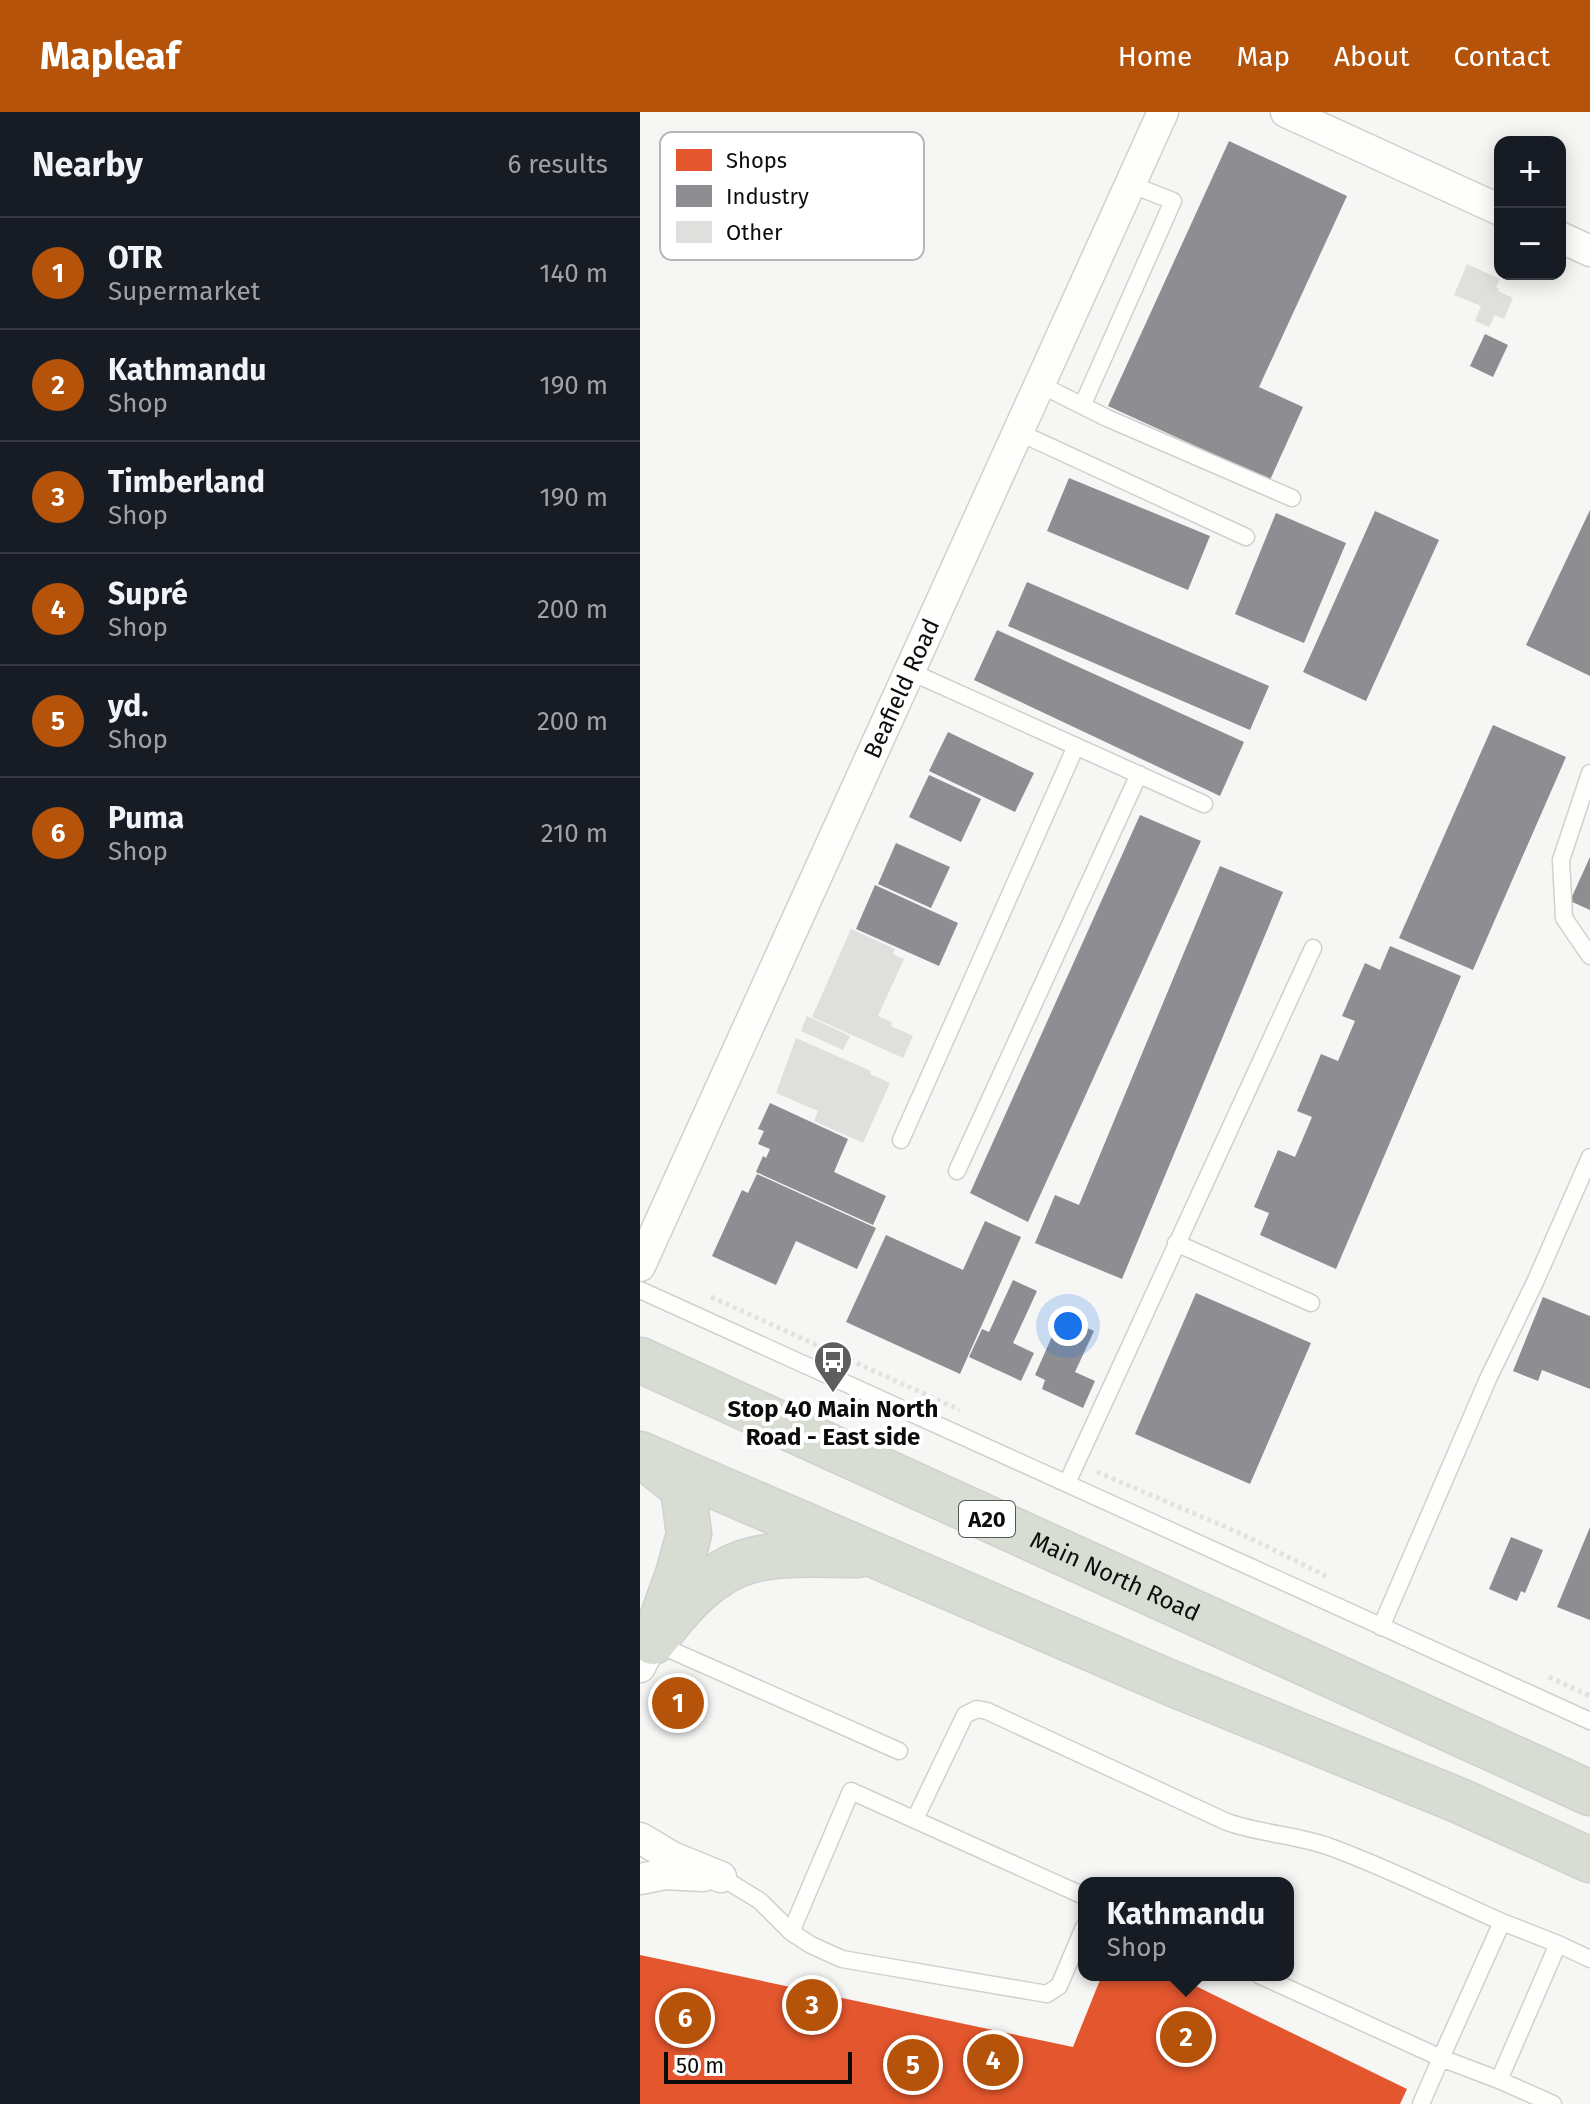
<!DOCTYPE html>
<html lang="en">
<head>
<meta charset="utf-8">
<style>
	body { margin:0; font-family:"Fira Sans",sans-serif; background:#20242c; color:#f1f3f6 }
	.controls { position:absolute; right:24px; top:24px; display:grid; overflow:hidden; border-radius:16px; box-shadow:0 4px 20px #0003 }
	.controls button { width:72px; height:72px; display:grid; place-items:center; padding:0; border:0; border-bottom:2px solid #363941; background:#171b24; color:#f1f3f6; font:40px sans-serif }
	.scale { position:absolute; left:24px; bottom:20px; width:188px; box-sizing:border-box; padding-left:8px; border:4px solid #0c0c0b; border-top:0; font-size:22px; line-height:28px; white-space:nowrap; color:#0c0c0b; -webkit-text-stroke:6px #fff; paint-order:stroke }
	.you { position:absolute; left:428px; top:1214px; width:28px; height:28px; margin:-20px; border:6px solid #fff; border-radius:50%; background:#1a73e8; box-shadow:0 0 0 12px #1a73e833 }
	.badge { display:grid; place-items:center; width:52px; height:52px; border-radius:50%; background:#b45309; color:#fff; font-size:26px; font-weight:700 }
	.pin { position:absolute; translate:-50% -50%; border:4px solid #fff; box-shadow:0 2px 8px #0006 }
	.popup { position:absolute; left:438px; top:1765px; width:216px; height:104px; box-sizing:border-box; display:grid; place-content:center; border-radius:16px; background:#171b24; filter:drop-shadow(0 2px 6px #0005); font-size:26px; white-space:nowrap; color:#9ea1a6 }
	.popup b { font-size:30px; color:#f1f3f6 }
	.popup::after { content:''; position:absolute; left:50%; top:100%; margin-left:-16px; border:16px solid transparent; border-top-color:#171b24 }
	.list { margin:0; padding:0; list-style:none }
	h2 { display:flex; justify-content:space-between; align-items:center; height:104px; margin:0; padding:0 32px; font-size:34px }
	h2 small { font-size:26px; font-weight:400; color:#9ea1a6 }
	.list li { display:grid; grid-template-columns:52px 1fr auto; gap:24px; align-items:center; box-sizing:border-box; height:112px; padding:0 32px; border-top:2px solid #363941 }
	.list b { display:block; font-size:30px; white-space:nowrap }
	.list p { margin:0; font-size:26px; white-space:nowrap; color:#9ea1a6 }
	.list em { font-size:26px; font-style:normal; color:#9ea1a6 }
	.map { position:relative; flex:none; width:950px; height:1992px; overflow:hidden }
	header { display:flex; align-items:center; gap:48px; box-sizing:border-box; height:112px; padding:0 40px; background:#b45309; color:#fff }
	header strong { font-size:38px }
	nav { display:flex; gap:44px; margin-inline-start:auto; font-size:28px }
	main { display:flex }
	aside { flex:1; background:#171b24 }
	.map>svg:first-child { display:block }
</style>
</head>
<body>
<header>
<strong>Mapleaf</strong>
<nav><a>Home</a><a>Map</a><a>About</a><a>Contact</a></nav>
</header>
<main>
<aside>
<h2>Nearby<small>6 results</small></h2>
<ul class="list">
<li><span class="badge">1</span><div><b>OTR</b><p>Supermarket</p></div><em>140 m</em></li>
<li><span class="badge">2</span><div><b>Kathmandu</b><p>Shop</p></div><em>190 m</em></li>
<li><span class="badge">3</span><div><b>Timberland</b><p>Shop</p></div><em>190 m</em></li>
<li><span class="badge">4</span><div><b>Supré</b><p>Shop</p></div><em>200 m</em></li>
<li><span class="badge">5</span><div><b>yd.</b><p>Shop</p></div><em>200 m</em></li>
<li><span class="badge">6</span><div><b>Puma</b><p>Shop</p></div><em>210 m</em></li>
</ul>
</aside>
<div class="map">
<svg width="950" height="1992" viewBox="0 0 950 1992">
	<rect width="100%" height="100%" fill="#f6f6f4"/>
	<path fill="#e4572e" d="M0,1843L433,1935L462,1863H533L767,1977L760,1992H0Z"/>
	<path fill="#8d8d92" d="M589,29L707,84L619,275L663,295L630,368L468,294Z
		M845,222L868,233L853,265L830,254Z
		M429,366L570,424L548,478L407,419Z
		M950,398V564L886,533Z
		M735,399L799,428L726,589L663,560Z
		M636,401L706,431L664,531L595,502Z
		M387,470L629,574L610,618L368,514Z
		M357,518L604,630L580,684L334,568Z
		M853,613L926,645L833,858L759,826Z
		M308,620L394,661L375,700L289,659Z
		M289,663L341,687L321,730L269,705Z
		M500,703L561,729L388,1110L330,1081Z
		M256,731L310,755L291,796L238,772Z
		M950,745V798L930,789Z
		M580,754L643,780L482,1167L395,1131L415,1083L439,1093Z
		M235,773L318,811L299,854L216,817Z
		M750,834L821,864L696,1157L620,1123L629,1101L614,1095L638,1038L655,1045L672,1005L657,999L681,942L698,949L715,909L702,904L725,851L740,858Z
		M130,991L208,1027L194,1060L246,1084L233,1113L116,1060L123,1044L126,1046L130,1037L118,1032L124,1019L118,1017Z
		M117,1062L236,1116L217,1157L156,1129L136,1173L72,1144L102,1078L108,1081Z
		M345,1109L381,1125L320,1262L206,1210L246,1123L323,1158Z
		M373,1168L397,1179L373,1231L394,1241L381,1269L329,1245L342,1217L349,1220Z
		M556,1181L671,1231L610,1372L495,1322Z
		M903,1185L950,1204V1277L902,1258L898,1269L873,1259Z
		M421,1204L454,1219L435,1260L455,1269L443,1296L402,1277L405,1268L395,1263Z
		M950,1415V1508L917,1495Z
		M871,1425L903,1438L885,1481L881,1479L877,1489L849,1477Z"/>
	<path fill="#dfdfdd" d="M827,152L860,167L856,175L859,177L858,179L873,186L864,207L855,203L849,215L835,209L841,194L814,183Z
		M211,817L255,837L253,842L264,847L238,904L252,910L251,914L273,924L263,946L172,905Z
		M167,904L210,924L203,938L161,919Z
		M156,926L231,959L230,962L250,971L223,1031L174,1009L178,999L136,981Z"/>
	<g fill="none" stroke-linecap="round" stroke-linejoin="round">
		<defs>
			<path id="service" d="M399,272L467,306L652,386
				M443,292L533,89L490,72
				M378,320L606,425
				M269,559L564,692
				M950,661L921,748L924,806L950,844
				M261,1028L436,634
				M317,1059L499,662
				M536,1131L671,1191
				M0,1178L950,1609
				M427,1371L673,836
				M741,1515L848,1267L896,1168L950,1045
				M15,1531L259,1639
				M275,1707L325,1603L337,1597L347,1599L587,1710C621,1722 657,1723 690,1735C748,1756 805,1785 862,1810
				M81,1765L120,1789L151,1820L211,1679L444,1784
				M151,1820L171,1833L202,1847L407,1882L419,1874L444,1815
				M619,1863L801,1946L781,1992
				M859,1968L801,1946L862,1810L918,1832
				M913,1992L859,1968L918,1832L950,1847"/>
			<g id="minor">
				<path d="M646,0L860,98"/>
				<path d="M920,125L950,139"/>
				<path id="s1" d="M0,1154L523,0"/>
				<path d="M0,1555L13,1530"/>
				<path d="M0,1726L32,1745L81,1765"/>
				<path d="M0,1767L25,1762L63,1764"/>
			</g>
			<g id="trunk">
				<path id="s2" d="M0,1248L950,1681"/>
				<path d="M0,1342L531,1571L820,1689L950,1748"/>
				<path d="M13,1352L43,1376L49,1422L38,1462L21,1509"/>
				<path d="M13,1530C39,1496 69,1459 112,1448C144,1440 186,1443 218,1443"/>
			</g>
		</defs>
		<use href="#service" stroke="#d0d0ce" stroke-width="19"/>
		<use href="#minor" stroke="#d0d0ce" stroke-width="33"/>
		<use href="#trunk" stroke="#d0d0cf" stroke-width="47"/>
		<path stroke="#e2e2e0" stroke-width="5" stroke-dasharray="4 4" stroke-linecap="butt" d="M71,1185L320,1298
			M457,1360L602,1422L688,1465
			M909,1565L950,1584"/>
		<use href="#service" stroke="#fefefd" stroke-width="16"/>
		<use href="#minor" stroke="#fefefd" stroke-width="30"/>
		<use href="#trunk" stroke="#d8ddd4" stroke-width="44"/>
	</g>
	<defs>
		<symbol id="bus-pin" viewBox="-11 -11 22 30"><path d="M0 17L-7.5 6A9.5 9.5 0 1 1 7.5 6Z" fill="#5e5e5d" stroke="#fff"/><path d="M-5-6H5V4H4V6H2V4H-2V6H-4V4H-5ZM-3.5-4V0h7V-4ZM-3.5 1.2v1.5H-2V1.2ZM2 1.2v1.5H3.5V1.2Z" fill="#fff"/></symbol>
	</defs>
	<g fill-rule="evenodd">
		<use href="#bus-pin" x="171" y="1226" width="44" height="60"/>
	</g>
	<g text-anchor="middle" dominant-baseline="central" stroke-width="8" stroke-linejoin="round" paint-order="stroke">
		<rect fill="#fff" stroke="#555554" stroke-width="2" x="319" y="1389" width="56" height="36" rx="6"/>
		<g font-size="22" font-weight="bold" fill="#0c0c0b">
			<text x="347" y="1407">A20</text>
		</g>
		<g font-size="24" fill="#0c0c0b" stroke="#fff">
			<text stroke="none"><textPath href="#s1" startOffset="634">Beafield Road</textPath></text>
			<text stroke="none"><textPath href="#s2" startOffset="522">Main North Road</textPath></text>
		</g>
		<g font-size="24" font-weight="bold" fill="#0c0c0b" stroke="#fff">
			<text x="193" y="1297">Stop 40 Main North<tspan x="193" dy="28">Road - East side</tspan></text>
		</g>
	</g>
	<rect x="20" y="20" width="264" height="128" rx="12" fill="#fff" stroke="#b6b6b6" stroke-width="2"/>
	<rect x="36" y="37" width="36" height="22" fill="#e4572e"/>
	<rect x="36" y="73" width="36" height="22" fill="#8d8d92"/>
	<rect x="36" y="109" width="36" height="22" fill="#dfdfdd"/>
	<g font-size="22" fill="#0c0c0b">
		<text x="86" y="56">Shops</text>
		<text x="86" y="92">Industry</text>
		<text x="86" y="128">Other</text>
	</g>
</svg>
<div class="controls">
<button>+</button>
<button>−</button>
</div>
<div class="scale">50 m</div>
<div class="you"></div>
<div class="pin badge" style="left:38px;top:1591px">1</div>
<div class="pin badge" style="left:546px;top:1925px">2</div>
<div class="popup"><b>Kathmandu</b>Shop</div>
<div class="pin badge" style="left:172px;top:1893px">3</div>
<div class="pin badge" style="left:353px;top:1948px">4</div>
<div class="pin badge" style="left:273px;top:1953px">5</div>
<div class="pin badge" style="left:45px;top:1906px">6</div>
</div>
</main>
</body>
</html>
